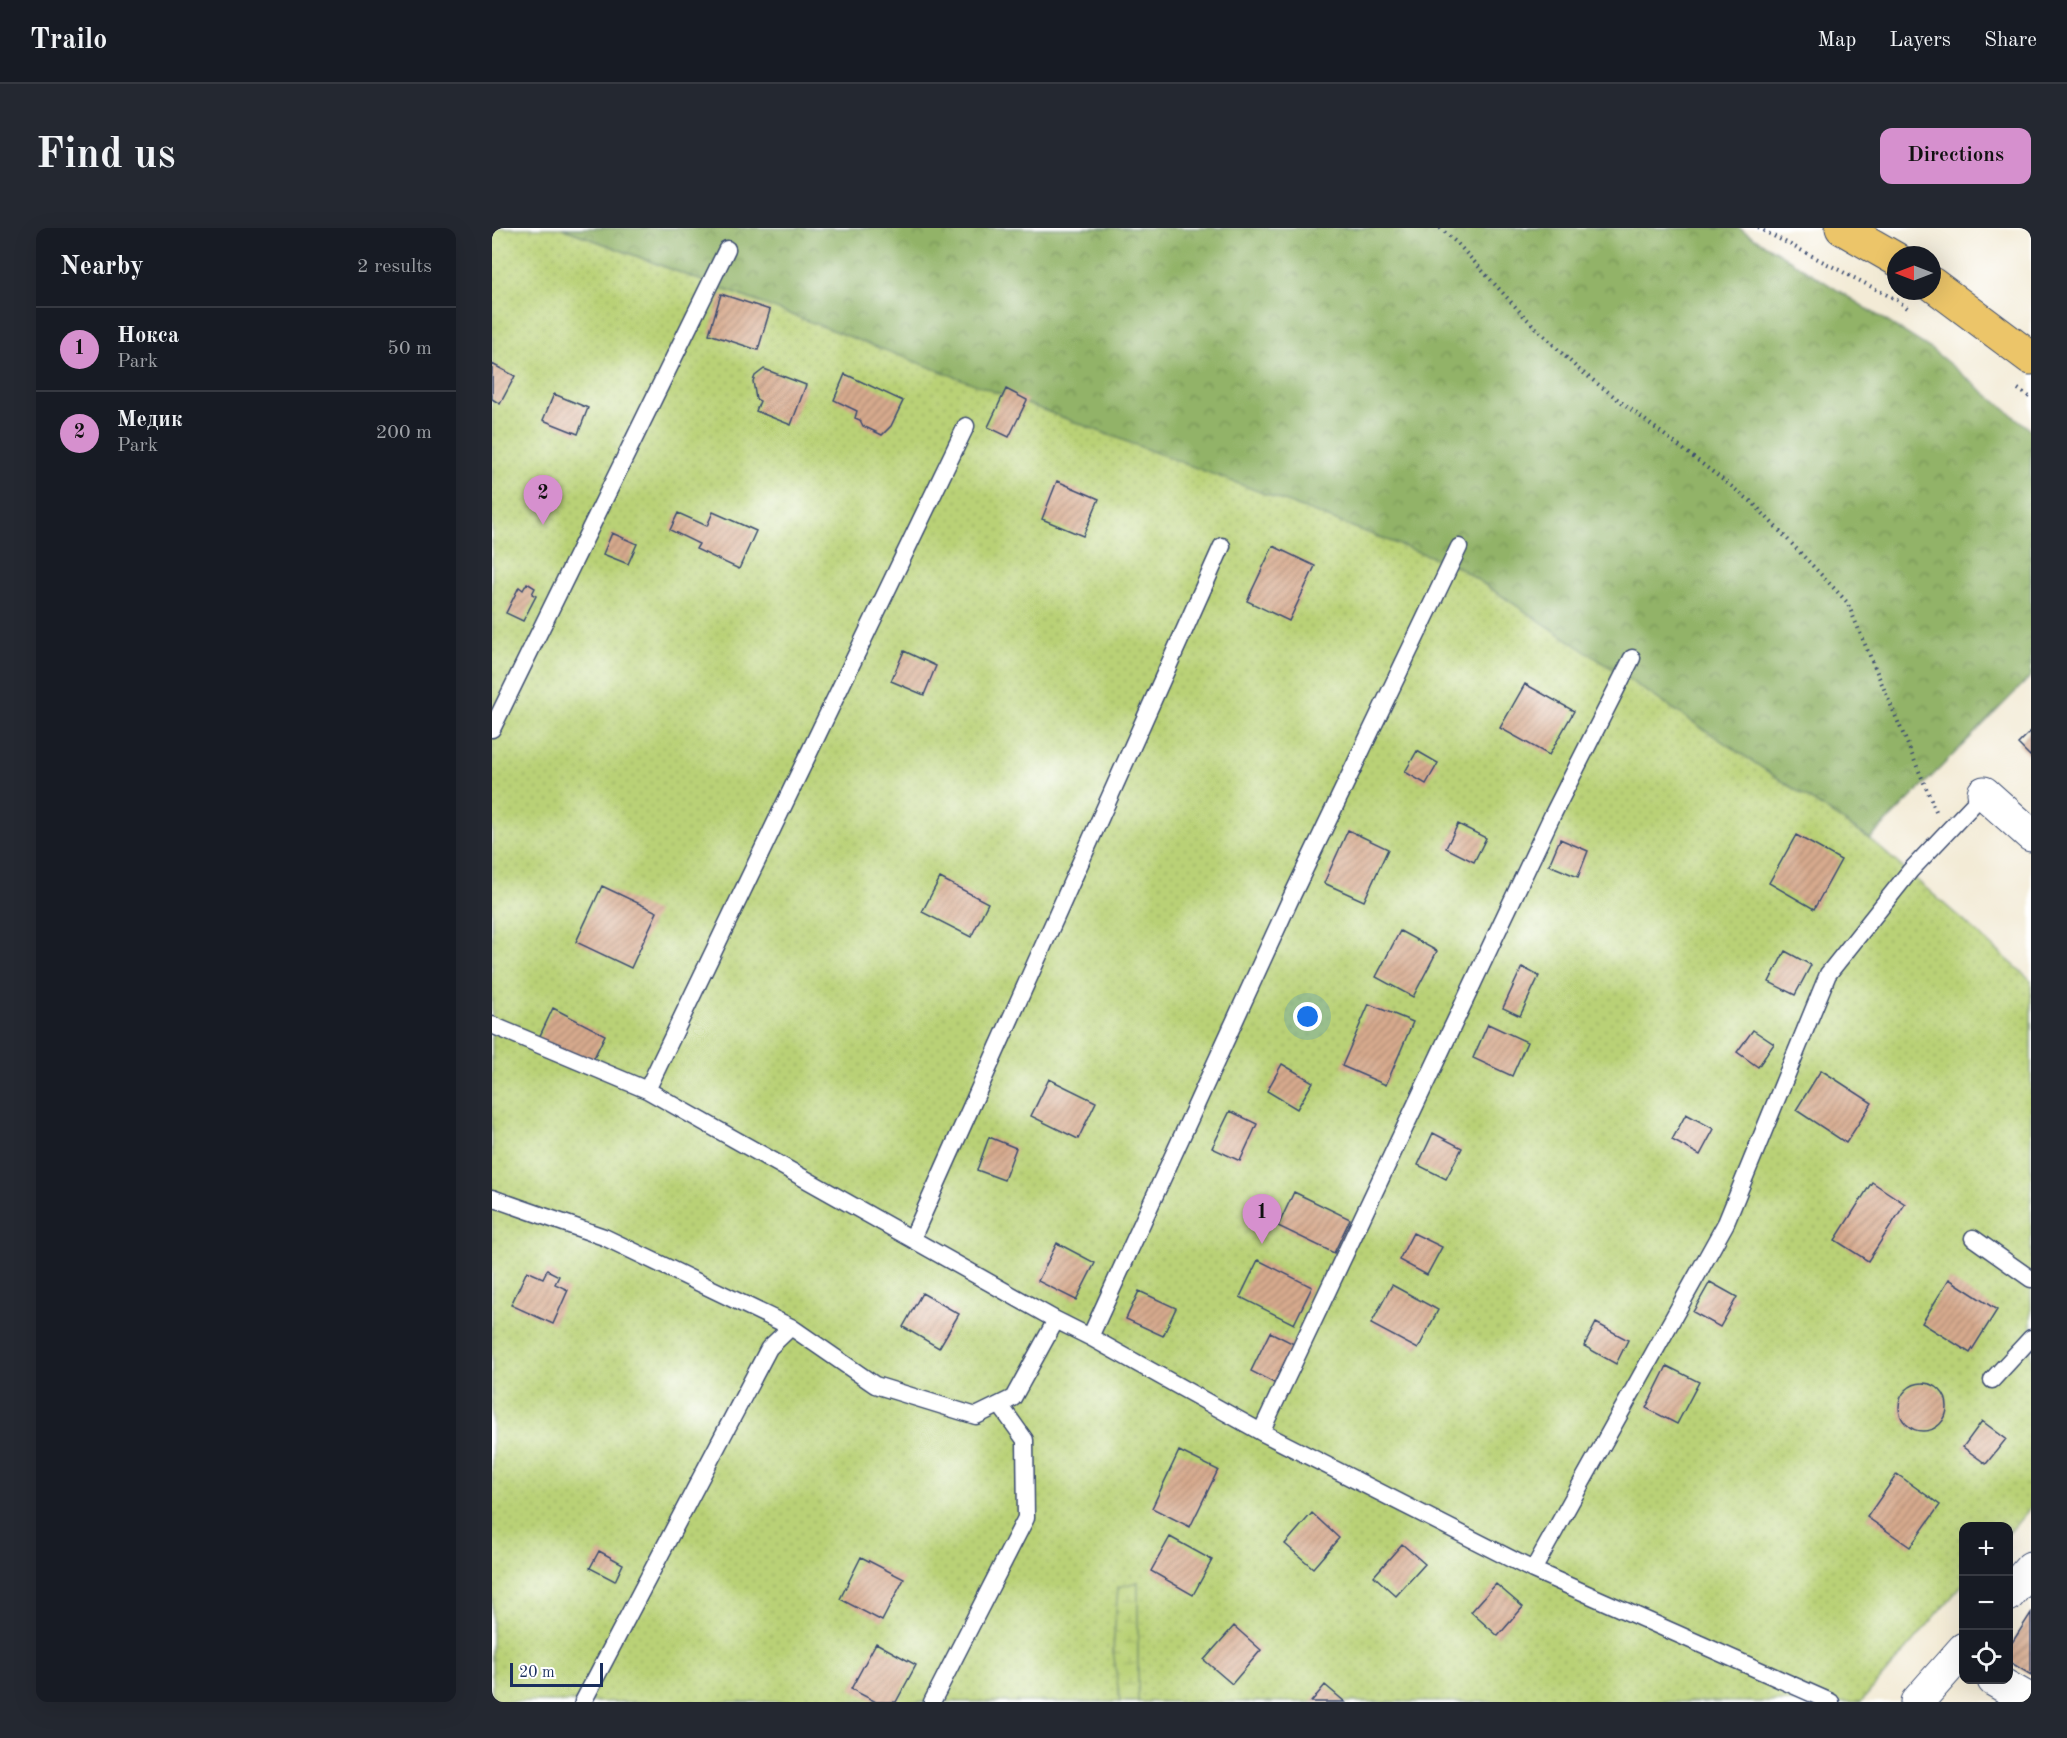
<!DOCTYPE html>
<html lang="en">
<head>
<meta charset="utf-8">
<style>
	body { margin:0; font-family:"Old Standard TT",serif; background:#242831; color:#f1f3f6 }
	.controls { position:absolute; right:18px; bottom:18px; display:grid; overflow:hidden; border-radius:12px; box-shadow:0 6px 24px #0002 }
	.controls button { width:54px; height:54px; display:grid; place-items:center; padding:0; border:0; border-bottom:2px solid #363941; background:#171b24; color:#f1f3f6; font:30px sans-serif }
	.compass { position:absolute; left:1395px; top:18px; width:54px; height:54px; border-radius:50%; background:#171b24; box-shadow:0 6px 24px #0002; rotate:270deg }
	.scale { position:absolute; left:18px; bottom:15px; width:93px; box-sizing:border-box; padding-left:6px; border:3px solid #1b2f5e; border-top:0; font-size:16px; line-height:21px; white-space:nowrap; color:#1b2f5e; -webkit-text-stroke:4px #fff; paint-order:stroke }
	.you { position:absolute; left:816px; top:789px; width:21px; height:21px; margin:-15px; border:4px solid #fff; border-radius:50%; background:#1a73e8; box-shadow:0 0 0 9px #1a73e833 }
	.badge { display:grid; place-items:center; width:39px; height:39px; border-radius:50%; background:#d690ce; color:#111; font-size:20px; font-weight:700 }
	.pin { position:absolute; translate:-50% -50px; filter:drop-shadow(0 2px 3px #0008) }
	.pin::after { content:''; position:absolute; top:32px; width:21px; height:18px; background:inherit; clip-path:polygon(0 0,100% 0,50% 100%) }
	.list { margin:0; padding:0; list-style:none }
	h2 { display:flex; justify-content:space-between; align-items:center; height:78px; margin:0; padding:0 24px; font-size:26px }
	h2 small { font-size:20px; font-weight:400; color:#9ea1a6 }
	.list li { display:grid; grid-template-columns:39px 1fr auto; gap:18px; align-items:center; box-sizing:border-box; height:84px; padding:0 24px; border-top:2px solid #363941 }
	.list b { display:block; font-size:22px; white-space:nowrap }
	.list p { margin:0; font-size:20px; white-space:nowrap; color:#9ea1a6 }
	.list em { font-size:20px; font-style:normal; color:#9ea1a6 }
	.icon { flex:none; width:33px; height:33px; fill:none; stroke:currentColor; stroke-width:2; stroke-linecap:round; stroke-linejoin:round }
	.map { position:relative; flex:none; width:1539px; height:1474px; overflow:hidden; border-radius:12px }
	header { display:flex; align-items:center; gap:36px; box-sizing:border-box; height:84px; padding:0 30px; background:#171b24; border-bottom:2px solid #363941 }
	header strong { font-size:28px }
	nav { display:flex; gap:33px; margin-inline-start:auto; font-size:21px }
	.intro { display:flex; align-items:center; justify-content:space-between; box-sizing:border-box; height:144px; padding:0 36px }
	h1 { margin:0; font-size:42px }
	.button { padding:15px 27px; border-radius:12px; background:#d690ce; color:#111; font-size:21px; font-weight:700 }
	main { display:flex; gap:36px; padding:0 36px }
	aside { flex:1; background:#171b24; border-radius:12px; box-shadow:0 6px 24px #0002 }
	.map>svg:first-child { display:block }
</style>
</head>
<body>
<header>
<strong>Trailo</strong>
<nav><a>Map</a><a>Layers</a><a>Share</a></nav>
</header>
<div class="intro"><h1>Find us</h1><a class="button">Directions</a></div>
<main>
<aside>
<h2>Nearby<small>2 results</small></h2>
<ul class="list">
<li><span class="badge">1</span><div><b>Нокса</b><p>Park</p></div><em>50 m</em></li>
<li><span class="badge">2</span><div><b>Медик</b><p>Park</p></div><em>200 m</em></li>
</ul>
</aside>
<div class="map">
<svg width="1539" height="1474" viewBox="0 0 1539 1474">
	<defs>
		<pattern id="green-dots" width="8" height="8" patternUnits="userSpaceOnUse" patternTransform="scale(1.5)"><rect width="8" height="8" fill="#b9d176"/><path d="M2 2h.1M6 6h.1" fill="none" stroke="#9eb468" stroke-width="1.8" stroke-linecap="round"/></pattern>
		<pattern id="forest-crowns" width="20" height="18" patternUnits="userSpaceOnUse" patternTransform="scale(1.5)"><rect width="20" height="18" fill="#92b367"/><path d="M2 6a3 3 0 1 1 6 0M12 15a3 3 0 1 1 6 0" fill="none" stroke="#769258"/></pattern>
		<pattern id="wetland-marsh" width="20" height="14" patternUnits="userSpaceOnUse" patternTransform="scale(1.5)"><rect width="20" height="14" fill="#b9d176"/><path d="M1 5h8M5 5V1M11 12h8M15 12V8" fill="none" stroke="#9eb468"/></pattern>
		<pattern id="building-hatch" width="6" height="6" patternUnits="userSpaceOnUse" patternTransform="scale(1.5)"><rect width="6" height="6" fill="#d7aa8d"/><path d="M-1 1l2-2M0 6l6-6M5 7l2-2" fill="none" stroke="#ae8b76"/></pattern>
	</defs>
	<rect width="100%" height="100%" fill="#fff"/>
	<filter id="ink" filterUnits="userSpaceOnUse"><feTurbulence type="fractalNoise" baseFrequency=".0167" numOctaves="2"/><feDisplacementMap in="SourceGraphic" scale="12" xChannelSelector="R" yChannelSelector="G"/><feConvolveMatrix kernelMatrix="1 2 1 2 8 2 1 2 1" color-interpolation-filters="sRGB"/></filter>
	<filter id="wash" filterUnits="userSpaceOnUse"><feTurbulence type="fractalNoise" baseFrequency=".008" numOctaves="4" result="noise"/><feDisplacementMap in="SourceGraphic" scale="24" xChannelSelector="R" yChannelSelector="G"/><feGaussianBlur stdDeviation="1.35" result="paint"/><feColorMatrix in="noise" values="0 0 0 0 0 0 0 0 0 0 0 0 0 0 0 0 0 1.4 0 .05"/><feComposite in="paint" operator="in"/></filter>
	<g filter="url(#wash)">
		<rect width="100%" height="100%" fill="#f3ebd6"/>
		<path fill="url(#green-dots)" stroke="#6a806a" stroke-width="1.5" d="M0,0H70L208,52L876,278L1378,611L1539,752V1279L1517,1305L1516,1298H1472L1471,1356L1369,1474H0Z"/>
		<path fill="url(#forest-crowns)" stroke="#567162" stroke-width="1.5" d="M70,0H1247L1439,121L1539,202V448L1378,611L966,339Z"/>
		<path fill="url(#wetland-marsh)" stroke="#6a806a" stroke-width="1.5" d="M646,1354V1474H628L621,1422L626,1359Z"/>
		<g id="blocks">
			<path fill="url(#building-hatch)" d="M229,66L278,82L266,122L217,106Z
				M0,136L23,148L8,176L0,171Z
				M272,141L314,157L299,197L264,183L268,173L264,171L261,153L263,148Z
				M353,146L411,173L399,198L390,207L371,198L368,192L363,190L365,183L342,172Z
				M514,161L535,172L517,209L496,199Z
				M62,166L96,180L86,206L51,192Z
				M565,253L607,271L591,308L550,291Z
				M221,284L264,303L247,341L204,321L207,316L178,302L186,285L215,298Z
				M120,305L145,316L136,336L111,326Z
				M781,318L823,338L797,393L755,373Z
				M35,355L43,360L40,366L44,368L31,393L14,385L27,359L31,362Z
				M412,423L444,438L432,467L399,453Z
				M1033,456L1082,483L1057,527L1008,500Z
				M1539,503V529L1526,516Z
				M925,523L946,535L934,556L913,544Z
				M966,596L994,610L982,634L954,620Z
				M856,602L896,621L872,673L832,655Z
				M1304,607L1349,632L1322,681L1277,655Z
				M1068,611L1096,623L1086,649L1057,637Z
				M448,650L496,675L479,709L430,684Z
				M110,658L165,684L139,740L84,714Z
				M908,703L945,723L921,769L884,749Z
				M1293,723L1319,737L1303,767L1277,754Z
				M1030,739L1047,748L1028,788L1011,780Z
				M877,776L921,794L894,857L850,838Z
				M61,780L113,807L98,838L46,812Z
				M996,796L1035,814L1020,848L981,830Z
				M1261,802L1282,816L1266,839L1245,824Z
				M790,836L821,854L805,881L775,863Z
				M1329,842L1380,875L1354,915L1304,882Z
				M557,851L604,874L586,911L539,888Z
				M738,883L765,896L748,933L720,920Z
				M1194,886L1222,901L1208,927L1180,912Z
				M941,905L970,920L954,951L926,937Z
				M497,909L524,920L512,952L485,942Z
				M1380,954L1413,976L1376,1033L1343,1012Z
				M802,964L858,991L842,1025L786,998Z
				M921,1005L950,1019L935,1047L907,1032Z
				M565,1015L603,1035L584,1072L546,1053Z
				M766,1032L820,1059L802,1096L748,1069Z
				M55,1042L67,1048L63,1056L76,1062L61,1096L19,1077L35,1043L51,1050Z
				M1457,1051L1505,1082L1478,1125L1430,1095Z
				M1218,1054L1245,1069L1228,1099L1201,1084Z
				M900,1057L946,1082L926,1121L879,1096Z
				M647,1063L684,1080L671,1108L634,1091Z
				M430,1065L467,1086L447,1120L411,1099Z
				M1104,1095L1136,1112L1124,1136L1092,1118Z
				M778,1104L802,1116L782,1155L759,1143Z
				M1175,1138L1207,1154L1185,1196L1154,1180Z
				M1407 1179a24 24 0 1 1 48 0a24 24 0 1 1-48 0Z
				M1490,1193L1514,1211L1494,1236L1471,1219Z
				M687,1223L726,1242L698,1299L660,1280Z
				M1405,1246L1448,1277L1418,1319L1375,1289Z
				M820,1285L847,1310L821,1340L793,1316Z
				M678,1309L720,1332L701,1367L659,1343Z
				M910,1316L933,1336L904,1368L882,1348Z
				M107,1323L131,1336L123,1353L98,1340Z
				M369,1329L412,1351L390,1393L348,1371Z
				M1004,1356L1031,1379L1006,1408L979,1384Z
				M1539,1385V1447L1516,1433V1421Z
				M742,1398L769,1422L740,1456L712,1432Z
				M384,1415L424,1437L404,1474H384L359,1461Z
				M833,1457L853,1474H819Z"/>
		</g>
	</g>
	<g filter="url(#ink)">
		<use href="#blocks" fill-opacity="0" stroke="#3b4b70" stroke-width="1.5"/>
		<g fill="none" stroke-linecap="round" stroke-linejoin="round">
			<defs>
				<path id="lane" d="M0,501L235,21
					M0,797L155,862L564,1092
					M155,862L474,198
					M0,970L112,1009L299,1099L383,1157L484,1188L521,1170L564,1092L598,1109L769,1204L1041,1342L1339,1474
					M1481,1010L1539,1051
					M420,1011L730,318
					M598,1109L798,672L967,319
					M1500,1152L1539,1110
					M769,1204L1060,588L1140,430
					M1041,1342L1234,995L1336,746L1418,643L1492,565
					M91,1474L277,1120L299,1099
					M440,1474L534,1290L533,1212L508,1177"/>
				<path id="street" d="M1492,565L1539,607
					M1516,1367L1539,1340
					M1502,1452L1539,1473
					M1425,1474L1472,1421"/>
				<path id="primary" d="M1350,0L1404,31
					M1440,56L1539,130"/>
			</defs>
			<use href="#lane" stroke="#3b4b70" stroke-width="19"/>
			<use href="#street" stroke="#3b4b70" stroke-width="35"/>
			<use href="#primary" stroke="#3b4b70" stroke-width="35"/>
			<path stroke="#3b4b70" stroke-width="4" stroke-dasharray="1.5 4.5" stroke-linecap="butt" d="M948,0L965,15L1031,87L1085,140L1261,275L1355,374L1444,583
				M1266,0L1405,72L1418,82
				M1526,161L1539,170"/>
			<use href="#lane" stroke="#fff" stroke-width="16"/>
			<use href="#street" stroke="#fff" stroke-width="33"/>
			<use href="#primary" stroke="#ecc569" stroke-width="33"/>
		</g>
	</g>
</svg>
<div class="controls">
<button>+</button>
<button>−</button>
<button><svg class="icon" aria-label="locate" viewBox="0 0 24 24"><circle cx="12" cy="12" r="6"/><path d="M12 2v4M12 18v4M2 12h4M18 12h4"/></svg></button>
</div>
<svg class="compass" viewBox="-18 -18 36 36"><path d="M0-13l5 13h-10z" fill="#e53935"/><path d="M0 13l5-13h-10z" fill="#9ea1a6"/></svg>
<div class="scale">20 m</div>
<div class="you"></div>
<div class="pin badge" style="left:770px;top:1016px">1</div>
<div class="pin badge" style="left:51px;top:297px">2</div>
</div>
</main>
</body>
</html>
